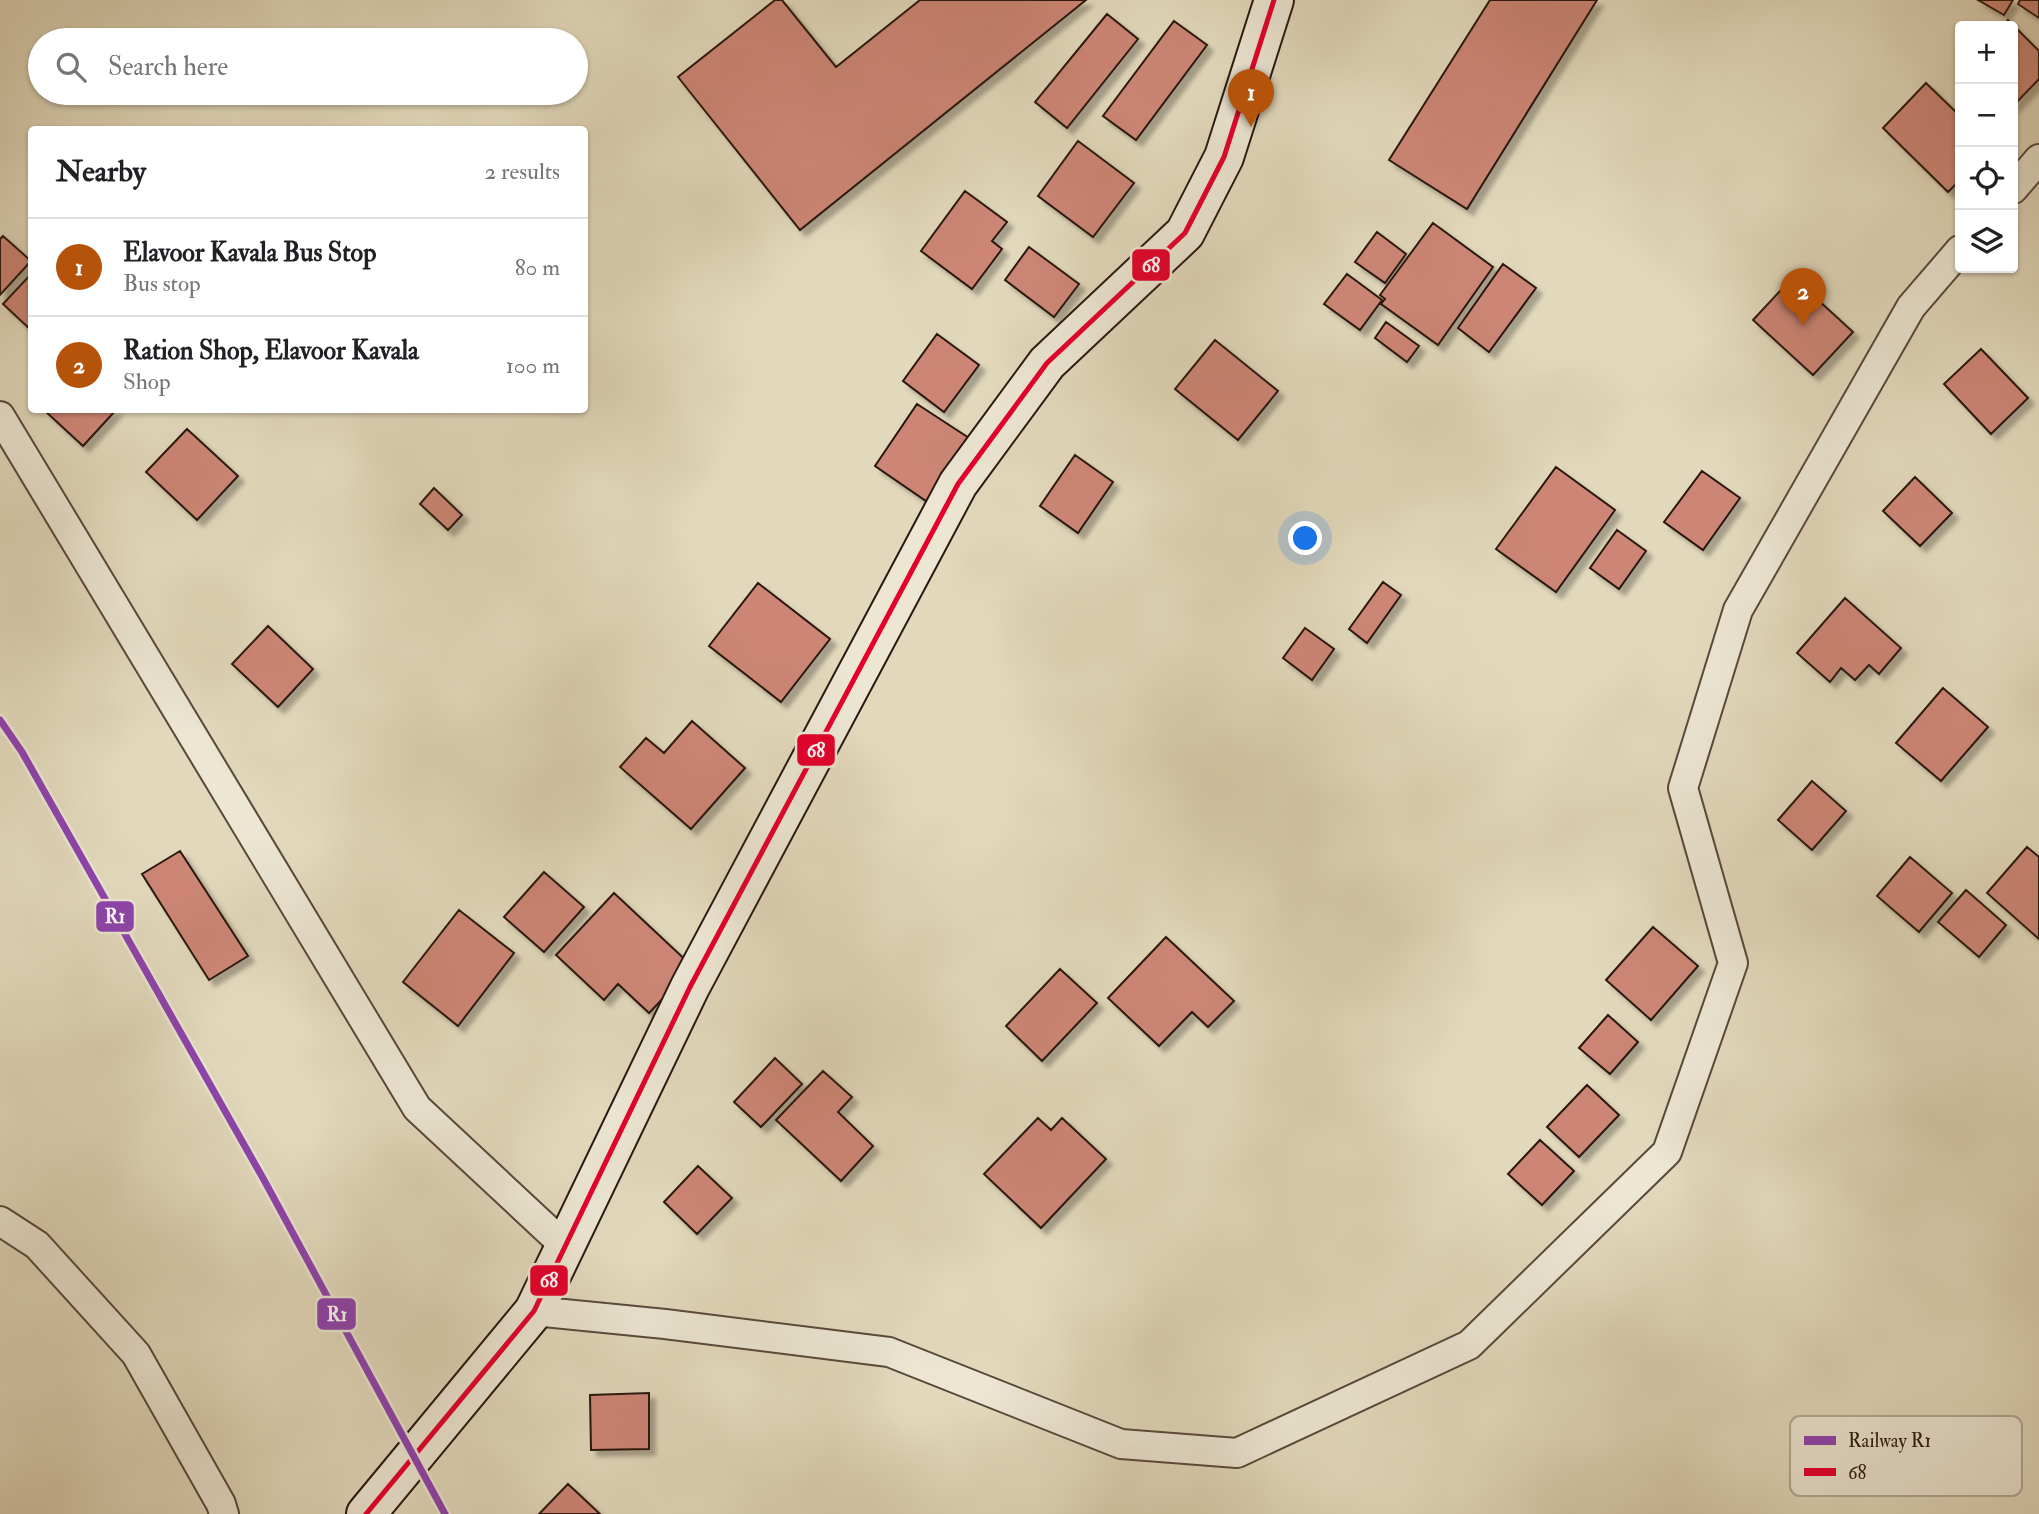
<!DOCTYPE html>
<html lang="en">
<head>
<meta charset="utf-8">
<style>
	body { margin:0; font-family:"IM FELL Double Pica",serif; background:#f2f2f2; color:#202124 }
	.controls { position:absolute; right:21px; top:21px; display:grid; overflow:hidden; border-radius:7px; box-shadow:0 2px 5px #0004 }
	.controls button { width:63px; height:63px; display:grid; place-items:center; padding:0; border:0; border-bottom:2px solid #e0e0e0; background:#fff; color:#202124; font:35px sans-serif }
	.you { position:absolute; left:1306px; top:539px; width:24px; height:24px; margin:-18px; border:5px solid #fff; border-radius:50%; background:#1a73e8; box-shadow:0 0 0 10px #1a73e833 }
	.badge { display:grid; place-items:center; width:46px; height:46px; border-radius:50%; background:#b45309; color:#fff; font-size:23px; font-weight:700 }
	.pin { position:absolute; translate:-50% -58px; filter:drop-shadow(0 2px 4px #0008) }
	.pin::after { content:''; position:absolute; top:37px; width:24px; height:21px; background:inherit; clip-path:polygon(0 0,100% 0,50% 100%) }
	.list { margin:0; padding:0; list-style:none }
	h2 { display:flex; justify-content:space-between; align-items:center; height:91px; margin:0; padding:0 28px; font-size:30px }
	h2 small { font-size:23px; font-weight:400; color:#757577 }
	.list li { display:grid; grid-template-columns:46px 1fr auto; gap:21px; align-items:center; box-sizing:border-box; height:98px; padding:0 28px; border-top:2px solid #e0e0e0 }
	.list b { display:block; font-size:26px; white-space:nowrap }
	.list p { margin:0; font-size:23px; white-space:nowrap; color:#757577 }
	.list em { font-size:23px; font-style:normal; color:#757577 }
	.icon { flex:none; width:38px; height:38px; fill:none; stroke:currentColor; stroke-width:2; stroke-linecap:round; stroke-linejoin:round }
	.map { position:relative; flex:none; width:2039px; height:1514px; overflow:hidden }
	.search { position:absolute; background:#fff; box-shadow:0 2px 5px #0004; left:28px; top:28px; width:560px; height:77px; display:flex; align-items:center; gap:18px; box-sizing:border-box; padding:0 24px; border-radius:38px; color:#757577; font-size:26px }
	.panel { position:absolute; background:#fff; box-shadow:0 2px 5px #0004; left:28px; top:126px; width:560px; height:287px; border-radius:7px }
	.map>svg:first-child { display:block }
</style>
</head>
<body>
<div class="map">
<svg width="2039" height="1514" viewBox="0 0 2039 1514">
	<defs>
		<filter id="shadow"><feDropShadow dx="6" dy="6" stdDeviation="2" flood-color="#0004"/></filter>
	</defs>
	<rect width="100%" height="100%" fill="#e2d9bc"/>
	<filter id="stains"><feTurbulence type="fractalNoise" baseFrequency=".00286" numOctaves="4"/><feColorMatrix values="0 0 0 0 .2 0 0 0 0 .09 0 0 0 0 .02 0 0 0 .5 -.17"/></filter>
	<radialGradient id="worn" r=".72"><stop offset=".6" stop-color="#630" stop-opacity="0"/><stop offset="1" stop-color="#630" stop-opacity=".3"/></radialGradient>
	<path fill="#cd8676" stroke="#2a1810" stroke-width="2" filter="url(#shadow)" d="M775,0H782L836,67L920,0H1086L800,230L678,77Z
		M1490,0H1597L1467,209L1389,160Z
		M1978,0H2013L2004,15Z
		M2020,0H2039V18L2018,4Z
		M1107,14L1138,39L1067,128L1035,102Z
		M2008,20L2039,51V79L2013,106V26H2003Z
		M1174,21L1207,45L1136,140L1103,116Z
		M1926,83L1960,116V180L1948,192L1883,128Z
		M1078,141L1134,183L1093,237L1038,196Z
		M965,191L1007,222L992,241L1002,249L972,289L921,251Z
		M1433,223L1493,267L1438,345L1381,304L1385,299L1380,295Z
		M1377,232L1406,254L1385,283L1355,262Z
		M3,236L31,261L0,295V239Z
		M1029,247L1079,284L1054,317L1005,280Z
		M1503,264L1536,288L1489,352L1458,328Z
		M32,273V331L3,304Z
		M1347,274L1382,300L1360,330L1324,304Z
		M1793,277L1853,332L1813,375L1753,320Z
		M1386,322L1419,346L1407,362L1375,338Z
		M937,334L979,365L944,412L903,381Z
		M1215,340L1278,391L1238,440L1175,389Z
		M1981,349L2028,398L1991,434L1944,384Z
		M917,404L969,438L926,501L875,466Z
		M44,410H116L83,446Z
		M187,429L238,476L197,520L146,472Z
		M1075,455L1113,482L1078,533L1040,506Z
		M1556,467L1615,510L1556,592L1496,549Z
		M1702,471L1740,498L1703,550L1664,522Z
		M1915,477L1952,513L1920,546L1883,511Z
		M434,488L462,515L448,530L420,504Z
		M1617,530L1646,551L1619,589L1590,568Z
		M1383,582L1401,595L1367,643L1349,629Z
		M758,583L830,639L781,702L709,646Z
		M1845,598L1901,648L1879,674L1869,665L1855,680L1841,668L1830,682L1797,653Z
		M268,626L313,669L278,707L232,664Z
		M1305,628L1334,649L1312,680L1283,658Z
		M1943,688L1988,727L1941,781L1896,743Z
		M692,721L745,768L691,829L620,767L646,738L664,753Z
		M1812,781L1846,811L1812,850L1778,820Z
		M2027,847L2039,857V939L1987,893Z
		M180,851L248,956L209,980L142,874Z
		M1910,857L1952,893L1919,932L1877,896Z
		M544,872L584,907L544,952L504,917Z
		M1966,890L2006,925L1979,957L1938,922Z
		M614,893L693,967L649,1013L618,984L604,1000L556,955Z
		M459,910L514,953L458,1026L403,982Z
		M1653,927L1698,966L1651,1020L1606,980Z
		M1166,937L1234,1001L1208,1027L1192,1012L1159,1046L1108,998Z
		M1060,969L1097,1003L1042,1061L1006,1026Z
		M1608,1015L1638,1042L1610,1074L1579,1048Z
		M775,1058L802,1084L761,1127L734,1102Z
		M823,1071L852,1097L838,1112L873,1146L841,1181L776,1120Z
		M1587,1085L1619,1115L1579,1157L1547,1127Z
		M1038,1118L1051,1130L1062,1118L1106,1159L1041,1228L984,1174Z
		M1540,1140L1574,1171L1542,1205L1508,1174Z
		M698,1166L732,1198L697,1234L664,1202Z
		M649,1393V1449L591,1450L590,1395Z
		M568,1484L600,1514H539Z"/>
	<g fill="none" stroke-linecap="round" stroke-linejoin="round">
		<defs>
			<path id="street" d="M2013,189L2039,159
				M0,416L417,1108L565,1246
				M0,1221L37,1245L136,1354L221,1504L224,1514
				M534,1311L665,1324L889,1352L1121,1444L1237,1453L1469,1345L1667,1152L1733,963L1683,788L1738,610L1911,307L1960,250"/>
			<path id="secondary" d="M366,1514L534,1311L690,987L958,484L1047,363L1185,233L1224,157L1274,0"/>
		</defs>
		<use href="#street" stroke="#58483b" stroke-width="32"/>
		<use href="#secondary" stroke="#2a1810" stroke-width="42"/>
		<use href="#street" stroke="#ece6d3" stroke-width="28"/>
		<use href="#secondary" stroke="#ece6d3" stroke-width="38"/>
		<defs>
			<path id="bus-1" d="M366,1514L534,1311L690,987L958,484L1047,363L1185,233L1224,157L1274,0"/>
		</defs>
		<use href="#bus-1" stroke="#ece6d3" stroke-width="10"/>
		<use href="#bus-1" stroke="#e4002b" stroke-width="5"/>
		<defs>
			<path id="rail-1" d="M0,720L22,752L264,1180L445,1514"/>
		</defs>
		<use href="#rail-1" stroke="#ece6d3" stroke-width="12"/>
		<use href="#rail-1" stroke="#8e44ad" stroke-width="7"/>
	</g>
	<rect x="1790" y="1416" width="232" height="80" rx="10" fill="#ece6d3" stroke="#b2a898" stroke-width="2"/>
	<rect x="1804" y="1436" width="32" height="9" fill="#8e44ad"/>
	<rect x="1804" y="1468" width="32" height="8" fill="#e4002b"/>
	<g font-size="19" fill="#2a1810">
		<text x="1848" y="1447">Railway R1</text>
		<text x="1848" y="1479">68</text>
	</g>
	<g stroke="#ece6d3" stroke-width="2.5">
		<rect x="1131" y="248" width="40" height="34" rx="7" fill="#e4002b"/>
		<rect x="796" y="733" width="40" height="34" rx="7" fill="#e4002b"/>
		<rect x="95" y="900" width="40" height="33" rx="7" fill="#8e44ad"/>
		<rect x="529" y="1264" width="40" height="33" rx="7" fill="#e4002b"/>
		<rect x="316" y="1297" width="41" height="34" rx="7" fill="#8e44ad"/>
	</g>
	<g font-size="19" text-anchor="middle" font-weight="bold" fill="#fff">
		<text x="1151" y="272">68</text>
		<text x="816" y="757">68</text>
		<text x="115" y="923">R1</text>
		<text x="549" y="1287">68</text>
		<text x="337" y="1321">R1</text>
	</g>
	<rect width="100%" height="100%" filter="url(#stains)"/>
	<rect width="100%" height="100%" fill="url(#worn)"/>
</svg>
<div class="controls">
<button>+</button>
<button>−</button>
<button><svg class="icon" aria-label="locate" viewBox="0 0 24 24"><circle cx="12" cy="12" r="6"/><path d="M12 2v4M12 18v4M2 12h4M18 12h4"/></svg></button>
<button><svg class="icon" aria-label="layers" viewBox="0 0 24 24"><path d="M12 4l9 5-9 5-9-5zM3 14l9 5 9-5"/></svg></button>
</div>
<div class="you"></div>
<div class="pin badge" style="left:1251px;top:127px">1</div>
<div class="pin badge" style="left:1803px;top:326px">2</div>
<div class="search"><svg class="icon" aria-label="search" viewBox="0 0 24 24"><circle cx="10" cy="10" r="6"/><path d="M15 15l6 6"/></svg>Search here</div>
<section class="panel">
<h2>Nearby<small>2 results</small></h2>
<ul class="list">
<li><span class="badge">1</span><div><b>Elavoor Kavala Bus Stop</b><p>Bus stop</p></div><em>80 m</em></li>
<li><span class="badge">2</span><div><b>Ration Shop, Elavoor Kavala</b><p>Shop</p></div><em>100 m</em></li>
</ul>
</section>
</div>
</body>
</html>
